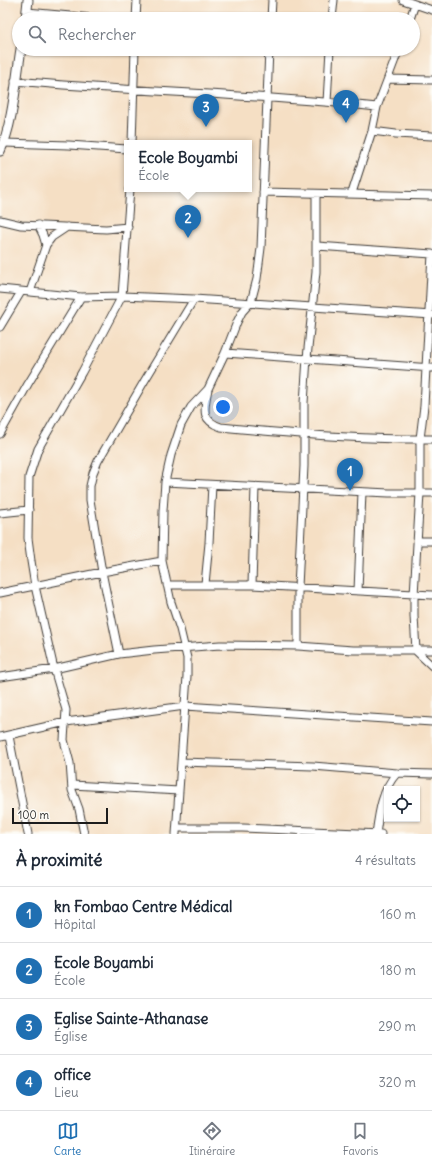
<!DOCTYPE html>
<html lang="fr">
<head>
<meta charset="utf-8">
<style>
	body { margin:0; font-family:Delius,sans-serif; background:#f6f6f7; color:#1f2937 }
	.controls { position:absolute; right:12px; bottom:12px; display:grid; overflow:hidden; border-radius:0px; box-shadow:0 1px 3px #0004 }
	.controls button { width:36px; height:36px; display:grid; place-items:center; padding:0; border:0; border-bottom:1px solid #e0e1e3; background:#fff; color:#1f2937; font:20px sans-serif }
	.scale { position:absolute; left:12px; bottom:10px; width:96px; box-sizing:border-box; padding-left:4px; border:2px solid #1c1c1c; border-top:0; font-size:11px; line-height:14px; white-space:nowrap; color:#1c1c1c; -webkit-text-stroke:3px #fdfcf7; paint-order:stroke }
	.you { position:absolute; left:223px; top:407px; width:14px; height:14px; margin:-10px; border:3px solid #fff; border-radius:50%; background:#1a73e8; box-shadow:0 0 0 6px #1a73e833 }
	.badge { display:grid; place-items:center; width:26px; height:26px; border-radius:50%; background:#1f6fb2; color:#fff; font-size:13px; font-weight:700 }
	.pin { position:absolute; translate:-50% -33px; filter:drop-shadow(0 1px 2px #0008) }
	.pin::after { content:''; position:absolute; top:21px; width:14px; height:12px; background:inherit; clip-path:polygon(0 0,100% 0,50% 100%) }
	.popup { position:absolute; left:124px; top:140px; width:128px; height:52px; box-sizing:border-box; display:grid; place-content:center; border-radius:0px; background:#fff; filter:drop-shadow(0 1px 3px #0005); font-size:13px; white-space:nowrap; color:#747a83 }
	.popup b { font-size:15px; color:#1f2937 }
	.popup::after { content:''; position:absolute; left:50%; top:100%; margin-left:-8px; border:8px solid transparent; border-top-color:#fff }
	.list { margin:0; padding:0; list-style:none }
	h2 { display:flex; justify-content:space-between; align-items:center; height:52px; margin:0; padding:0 16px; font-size:17px }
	h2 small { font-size:13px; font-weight:400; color:#747a83 }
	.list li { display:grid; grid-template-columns:26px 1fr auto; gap:12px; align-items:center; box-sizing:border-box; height:56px; padding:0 16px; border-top:1px solid #e0e1e3 }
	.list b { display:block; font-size:15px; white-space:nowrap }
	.list p { margin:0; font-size:13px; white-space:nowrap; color:#747a83 }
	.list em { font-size:13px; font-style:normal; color:#747a83 }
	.icon { flex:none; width:22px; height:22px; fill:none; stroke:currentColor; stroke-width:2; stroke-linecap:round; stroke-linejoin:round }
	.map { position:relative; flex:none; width:432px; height:834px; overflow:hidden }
	.search { position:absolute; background:#fff; box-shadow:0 1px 3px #0004; left:12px; right:12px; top:12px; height:44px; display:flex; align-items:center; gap:10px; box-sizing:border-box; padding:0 14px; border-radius:22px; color:#747a83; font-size:15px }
	.sheet { height:276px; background:#fff }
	nav { display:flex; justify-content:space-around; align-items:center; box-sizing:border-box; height:56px; border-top:1px solid #e0e1e3; background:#fff; font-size:11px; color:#747a83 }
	nav a { display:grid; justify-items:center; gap:2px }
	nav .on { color:#1f6fb2 }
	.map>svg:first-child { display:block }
</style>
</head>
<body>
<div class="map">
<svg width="432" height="834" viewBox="0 0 432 834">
	<rect width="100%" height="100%" fill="#fdfcf7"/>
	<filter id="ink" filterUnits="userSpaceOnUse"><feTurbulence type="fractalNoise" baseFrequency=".025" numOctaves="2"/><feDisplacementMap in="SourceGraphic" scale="8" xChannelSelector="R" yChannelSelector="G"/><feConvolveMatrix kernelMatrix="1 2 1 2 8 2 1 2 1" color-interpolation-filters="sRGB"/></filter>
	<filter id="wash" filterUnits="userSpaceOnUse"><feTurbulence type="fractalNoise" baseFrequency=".012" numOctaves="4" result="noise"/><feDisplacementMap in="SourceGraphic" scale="16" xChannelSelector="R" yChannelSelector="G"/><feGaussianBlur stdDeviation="0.9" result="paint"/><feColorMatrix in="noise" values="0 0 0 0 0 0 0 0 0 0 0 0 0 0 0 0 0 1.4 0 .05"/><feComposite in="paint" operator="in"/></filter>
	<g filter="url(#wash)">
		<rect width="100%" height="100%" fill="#f5dfc4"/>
	</g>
	<g filter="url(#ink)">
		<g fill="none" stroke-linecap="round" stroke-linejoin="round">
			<defs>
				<path id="minor" d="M403,0L432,10
					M27,12L103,19
					M136,19L137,0
					M271,19L272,0
					M332,19L334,0
					M410,19L415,4
					M388,79L432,80
					M15,81C136,92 257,94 377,107
					M327,102L330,49
					M372,131L396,134L432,136
					M4,143L69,145L127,149
					M132,143L135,49
					M263,192L432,196
					M352,193L372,131L377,107L399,49
					M0,220L21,225L106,229L128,227
					M38,225L43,235L46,245
					M317,246L432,254
					M432,254L424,406L420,439V493L414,595V616L416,651L432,666
					M0,289L81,297L122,296L194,299L432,315
					M30,292L46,245L52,237L67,227
					M0,327L21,292
					M225,353L432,368
					M208,389C205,407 199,420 221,427C291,434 362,440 432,439
					M0,434L28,384L81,297
					M165,482L389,493H432
					M0,513L29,510
					M418,541H432
					M205,584L209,543L212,485
					M167,585H252L432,595
					M252,585L255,487
					M358,591L362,492
					M0,593L102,572L162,561
					M298,646V587L304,466V403L307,358L316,272V194
					M119,654L102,572L90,500V486L93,473L98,461L145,380L194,299
					M0,677L54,669L119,654L154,650L220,645L298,646L353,650H432
					M9,736L28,834
					M0,737L66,722L185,706L432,722
					M181,762L313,766L397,773L432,774
					M72,785L179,791
					M177,828H243L381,834
					M84,834L79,809L72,790L70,763L64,740L66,710L54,669L35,586L31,561L28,538L29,477L38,449L82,372L122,296L130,189
					M176,834L187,676V658L180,629L171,602L162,561L163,511L165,482L171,455L181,425L191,407L208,389L225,353L237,322L242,312L251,302L257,279L261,248L269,49
					M376,834C379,812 382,789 397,773"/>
				<path id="tertiary" d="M26,19L28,0
					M0,151C13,125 16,79 21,49"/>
			</defs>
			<use href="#minor" stroke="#3d3935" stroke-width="9"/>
			<use href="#tertiary" stroke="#3d3935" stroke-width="11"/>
			<use href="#minor" stroke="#fff" stroke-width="7"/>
			<use href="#tertiary" stroke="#fff" stroke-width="9"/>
		</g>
	</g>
</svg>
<div class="controls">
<button><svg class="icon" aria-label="locate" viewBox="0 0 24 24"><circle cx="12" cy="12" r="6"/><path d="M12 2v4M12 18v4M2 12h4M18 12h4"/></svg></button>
</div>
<div class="scale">100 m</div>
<div class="you"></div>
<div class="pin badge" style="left:350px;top:491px">1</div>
<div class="pin badge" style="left:188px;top:238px">2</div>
<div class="popup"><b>Ecole Boyambi</b>École</div>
<div class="pin badge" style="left:206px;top:127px">3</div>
<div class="pin badge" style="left:346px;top:123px">4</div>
<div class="search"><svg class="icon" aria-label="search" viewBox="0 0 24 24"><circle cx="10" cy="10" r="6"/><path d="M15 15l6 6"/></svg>Rechercher</div>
</div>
<section class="sheet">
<h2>À proximité<small>4 résultats</small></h2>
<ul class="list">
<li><span class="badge">1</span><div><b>kn Fombao Centre Médical</b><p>Hôpital</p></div><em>160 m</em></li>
<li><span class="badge">2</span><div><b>Ecole Boyambi</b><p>École</p></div><em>180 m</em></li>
<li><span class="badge">3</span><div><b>Eglise Sainte-Athanase</b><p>Église</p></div><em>290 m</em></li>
<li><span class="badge">4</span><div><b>office</b><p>Lieu</p></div><em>320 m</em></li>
</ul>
</section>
<nav>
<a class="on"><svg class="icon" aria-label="map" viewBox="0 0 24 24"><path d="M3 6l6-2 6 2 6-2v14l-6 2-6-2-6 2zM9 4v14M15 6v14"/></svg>Carte</a>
<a><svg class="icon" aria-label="directions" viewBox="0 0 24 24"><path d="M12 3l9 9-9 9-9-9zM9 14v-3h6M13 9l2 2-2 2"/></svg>Itinéraire</a>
<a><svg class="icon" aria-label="saved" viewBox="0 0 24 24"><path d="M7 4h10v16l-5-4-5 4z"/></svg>Favoris</a>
</nav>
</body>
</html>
